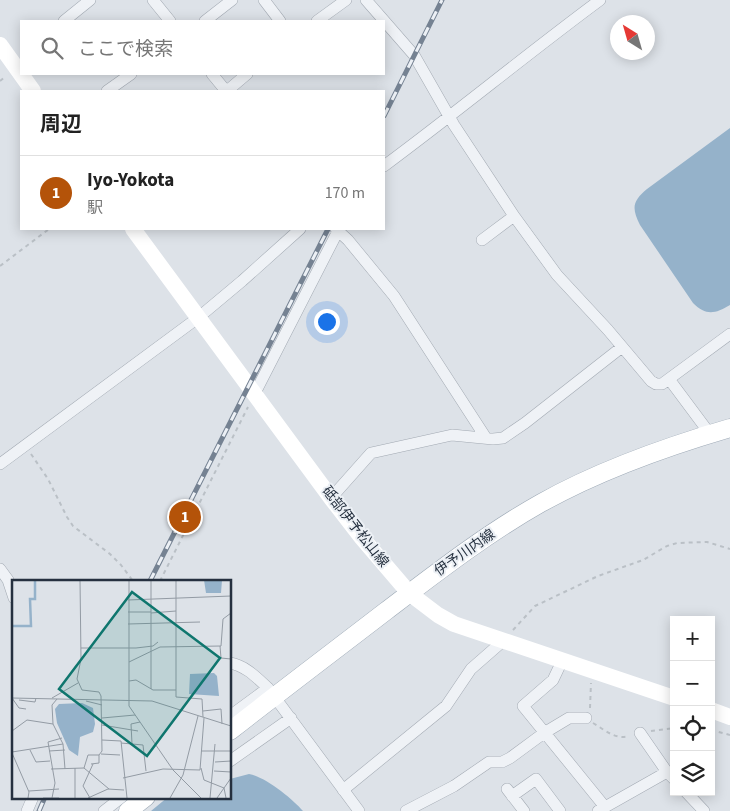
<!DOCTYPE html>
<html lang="ja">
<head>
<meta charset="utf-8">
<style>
	body { margin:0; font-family:"Source Sans 3","Noto Sans JP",sans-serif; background:#f6f6f6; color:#222 }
	.controls { position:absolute; right:15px; bottom:15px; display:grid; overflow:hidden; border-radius:0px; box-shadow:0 2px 12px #0003 }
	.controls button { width:45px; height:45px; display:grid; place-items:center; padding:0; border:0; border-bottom:1px solid #e0e0e0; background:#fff; color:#222; font:25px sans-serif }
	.compass { position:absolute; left:610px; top:15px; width:45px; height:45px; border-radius:50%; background:#fff; box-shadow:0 2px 12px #0003; rotate:323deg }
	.you { position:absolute; left:326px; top:321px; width:18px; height:18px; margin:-12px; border:4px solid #fff; border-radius:50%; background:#1a73e8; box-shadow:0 0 0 8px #1a73e833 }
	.badge { display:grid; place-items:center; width:32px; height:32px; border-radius:50%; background:#b45309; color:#fff; font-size:16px; font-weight:700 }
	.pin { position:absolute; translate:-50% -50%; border:2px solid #fff; box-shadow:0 1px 5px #0006 }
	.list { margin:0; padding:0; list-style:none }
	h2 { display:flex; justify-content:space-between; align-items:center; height:65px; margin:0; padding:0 20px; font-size:21px }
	h2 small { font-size:16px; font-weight:400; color:#767676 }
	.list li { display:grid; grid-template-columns:32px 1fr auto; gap:15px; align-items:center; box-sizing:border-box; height:75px; padding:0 20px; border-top:1px solid #e0e0e0 }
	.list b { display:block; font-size:19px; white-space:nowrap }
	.list p { margin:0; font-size:16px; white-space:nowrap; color:#767676 }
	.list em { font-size:16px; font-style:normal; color:#767676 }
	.icon { flex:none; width:28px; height:28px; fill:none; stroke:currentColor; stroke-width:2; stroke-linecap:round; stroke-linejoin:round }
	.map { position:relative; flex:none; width:730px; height:811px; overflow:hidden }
	.search { position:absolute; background:#fff; box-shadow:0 2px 12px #0003; left:20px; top:20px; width:365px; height:55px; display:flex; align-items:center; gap:12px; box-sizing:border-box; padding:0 18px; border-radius:0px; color:#767676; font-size:19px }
	.panel { position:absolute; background:#fff; box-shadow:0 2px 12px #0003; left:20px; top:90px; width:365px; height:140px; border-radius:0px }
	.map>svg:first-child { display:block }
</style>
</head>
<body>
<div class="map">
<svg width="730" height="811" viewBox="0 0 730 811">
	<rect width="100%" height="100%" fill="#dde2e8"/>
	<path fill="#95b2ca" d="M730,128V305C715,314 706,316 693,303L640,225C631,207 633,201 647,189Z
		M249,774C264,776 293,799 303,811H151L168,797H230V779Z"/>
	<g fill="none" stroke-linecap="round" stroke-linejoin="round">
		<defs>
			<path id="street" d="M153,0L170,21
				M264,0L280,21
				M366,0L414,55L454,125L514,216L557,275L608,330L651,381L656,384H662L730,334
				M64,21L90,0
				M205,21L232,0
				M317,21L346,0
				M212,74L226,91
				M107,91L131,74
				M227,91L247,74
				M384,166C457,112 527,54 600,0
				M336,229L348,240L394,296L486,438
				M482,240L514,216
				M669,379L710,434
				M255,393L339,229
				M0,464L199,317L242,281L300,229
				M331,498L371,453L452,435L493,439L503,438L525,423L622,347
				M0,569L8,580L14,598
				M562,661L553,680L523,706L605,807
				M230,663C246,666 256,677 268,688L359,811
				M230,716L268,688
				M640,733L667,772
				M230,761L291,718
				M507,789L524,811
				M343,790L446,706L471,669L503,641
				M686,792L704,811
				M512,796L536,779L560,811
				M27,811L33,797
				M104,811L122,797
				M406,811L454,786L489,762H502L510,758L544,733L569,718H586
				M598,811L667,772L674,779"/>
			<path id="primary" d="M230,731C281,691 334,651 386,611C436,573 486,534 541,503C600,470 665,447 730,428
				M128,811L146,797"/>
		</defs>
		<use href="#street" stroke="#a2a9b2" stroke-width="12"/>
		<use href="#primary" stroke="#9ba7b4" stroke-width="19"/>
		<path stroke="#bac0c6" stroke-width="2" stroke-dasharray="4 4" stroke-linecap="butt" d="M0,81L6,76
			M0,266L49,229
			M31,454L48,479L67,517L73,526L110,554L121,565L133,581
			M160,581L248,407
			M513,630L535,606L598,576L643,560L667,546L677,543L707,542L730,549
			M590,708L591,683
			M593,723C605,730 615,740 629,736
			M711,730L730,735
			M651,731L674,728"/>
		<use href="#street" stroke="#eff2f6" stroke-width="11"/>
		<path stroke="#fff" stroke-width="16" d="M0,45L33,91
			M133,229L331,498L362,538L409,593L438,615L454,624L674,698
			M711,710L730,717"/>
		<use href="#primary" stroke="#fff" stroke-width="18"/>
		<defs>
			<path id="rail" d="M384,116L442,0
				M150,581L328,229
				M39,811L45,797"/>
		</defs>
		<use href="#rail" stroke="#758292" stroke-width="5"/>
		<use href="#rail" stroke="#ecf0f5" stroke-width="3" stroke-dasharray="9" stroke-linecap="butt"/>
	</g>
	<g text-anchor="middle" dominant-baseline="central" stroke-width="4" stroke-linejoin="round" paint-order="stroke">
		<g font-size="14" fill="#25303f" stroke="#ecf0f5">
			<text transform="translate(355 527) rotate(52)">砥部伊予松山線</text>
			<text transform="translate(465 553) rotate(-35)">伊予川内線</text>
		</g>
	</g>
	<g transform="translate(12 580)">
		<rect width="219" height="219" fill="#dde2e8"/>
		<path d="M192,0H210L209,13H194ZM202,93L205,96L207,116L177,114L178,94ZM70,123L81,128L83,144L81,152L68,157L66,176L57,170L45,143L43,129L47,124Z" fill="#95b2ca"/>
		<path fill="none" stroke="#95b2ca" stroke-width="2.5" d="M0,46H19L18,19H23V0"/>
		<path fill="none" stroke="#939ba4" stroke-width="1" d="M117,0V126L161,190L189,218M164,0V117L190,119L191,137M116,20L219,16M116,32H139M139,33L164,31M139,43V109M139,43V0M116,44L188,42M208,66L209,78L219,79M69,68H124L141,66L146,62M117,82L148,67L209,66L211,39L219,33M117,101L124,100L141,110H164M0,118L7,128L14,129M0,118L140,121L219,146M40,118L66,103M45,119L40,125L41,144L51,164M7,120L23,122L24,118M74,121L90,125M191,131L209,129L210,144M90,138L123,135M90,145L126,151M0,151L15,140L41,144M90,160L109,161L115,218M109,163L131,165L134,191M120,164L119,144L128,142M18,170L24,182L38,181M37,171L53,170M189,171H219M0,172L51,164L53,189M0,173L17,212L16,218M89,174L108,175M203,182L219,181M79,184L87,183V175M63,188V218M72,188L97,209M189,188L192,200L212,208L214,218M39,189L72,188L76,175H87L90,171L89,116L87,112L70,110L65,99L69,79L68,0M202,191L219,192M111,198L151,189L188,190L192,138M17,211L47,209M31,218H47M40,218L43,203L36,162L50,158M76,218L96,209L112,210M78,218L71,206L81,184M158,218L171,195L186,136M198,218L203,164M205,218L219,198"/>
		<path fill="#0f766e" fill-opacity="0.15" stroke="#0f766e" stroke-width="2.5" d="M120,12L208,78L135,176L47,109Z"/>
		<rect width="219" height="219" fill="none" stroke="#25303f" stroke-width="2.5"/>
	</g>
</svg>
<div class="controls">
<button>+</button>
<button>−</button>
<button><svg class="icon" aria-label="locate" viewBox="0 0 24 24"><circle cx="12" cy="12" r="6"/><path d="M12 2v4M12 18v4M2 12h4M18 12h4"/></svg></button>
<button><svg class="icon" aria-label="layers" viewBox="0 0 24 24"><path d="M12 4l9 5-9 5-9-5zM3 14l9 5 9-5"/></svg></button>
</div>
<svg class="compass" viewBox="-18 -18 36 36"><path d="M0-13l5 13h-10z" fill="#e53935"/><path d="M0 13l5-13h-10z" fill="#767676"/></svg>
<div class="you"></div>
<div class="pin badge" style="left:185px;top:517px">1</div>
<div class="search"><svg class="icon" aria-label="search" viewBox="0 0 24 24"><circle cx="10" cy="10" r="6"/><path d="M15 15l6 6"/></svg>ここで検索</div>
<section class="panel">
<h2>周辺<small></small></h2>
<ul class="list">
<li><span class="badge">1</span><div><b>Iyo-Yokota</b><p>駅</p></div><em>170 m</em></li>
</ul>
</section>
</div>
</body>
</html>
